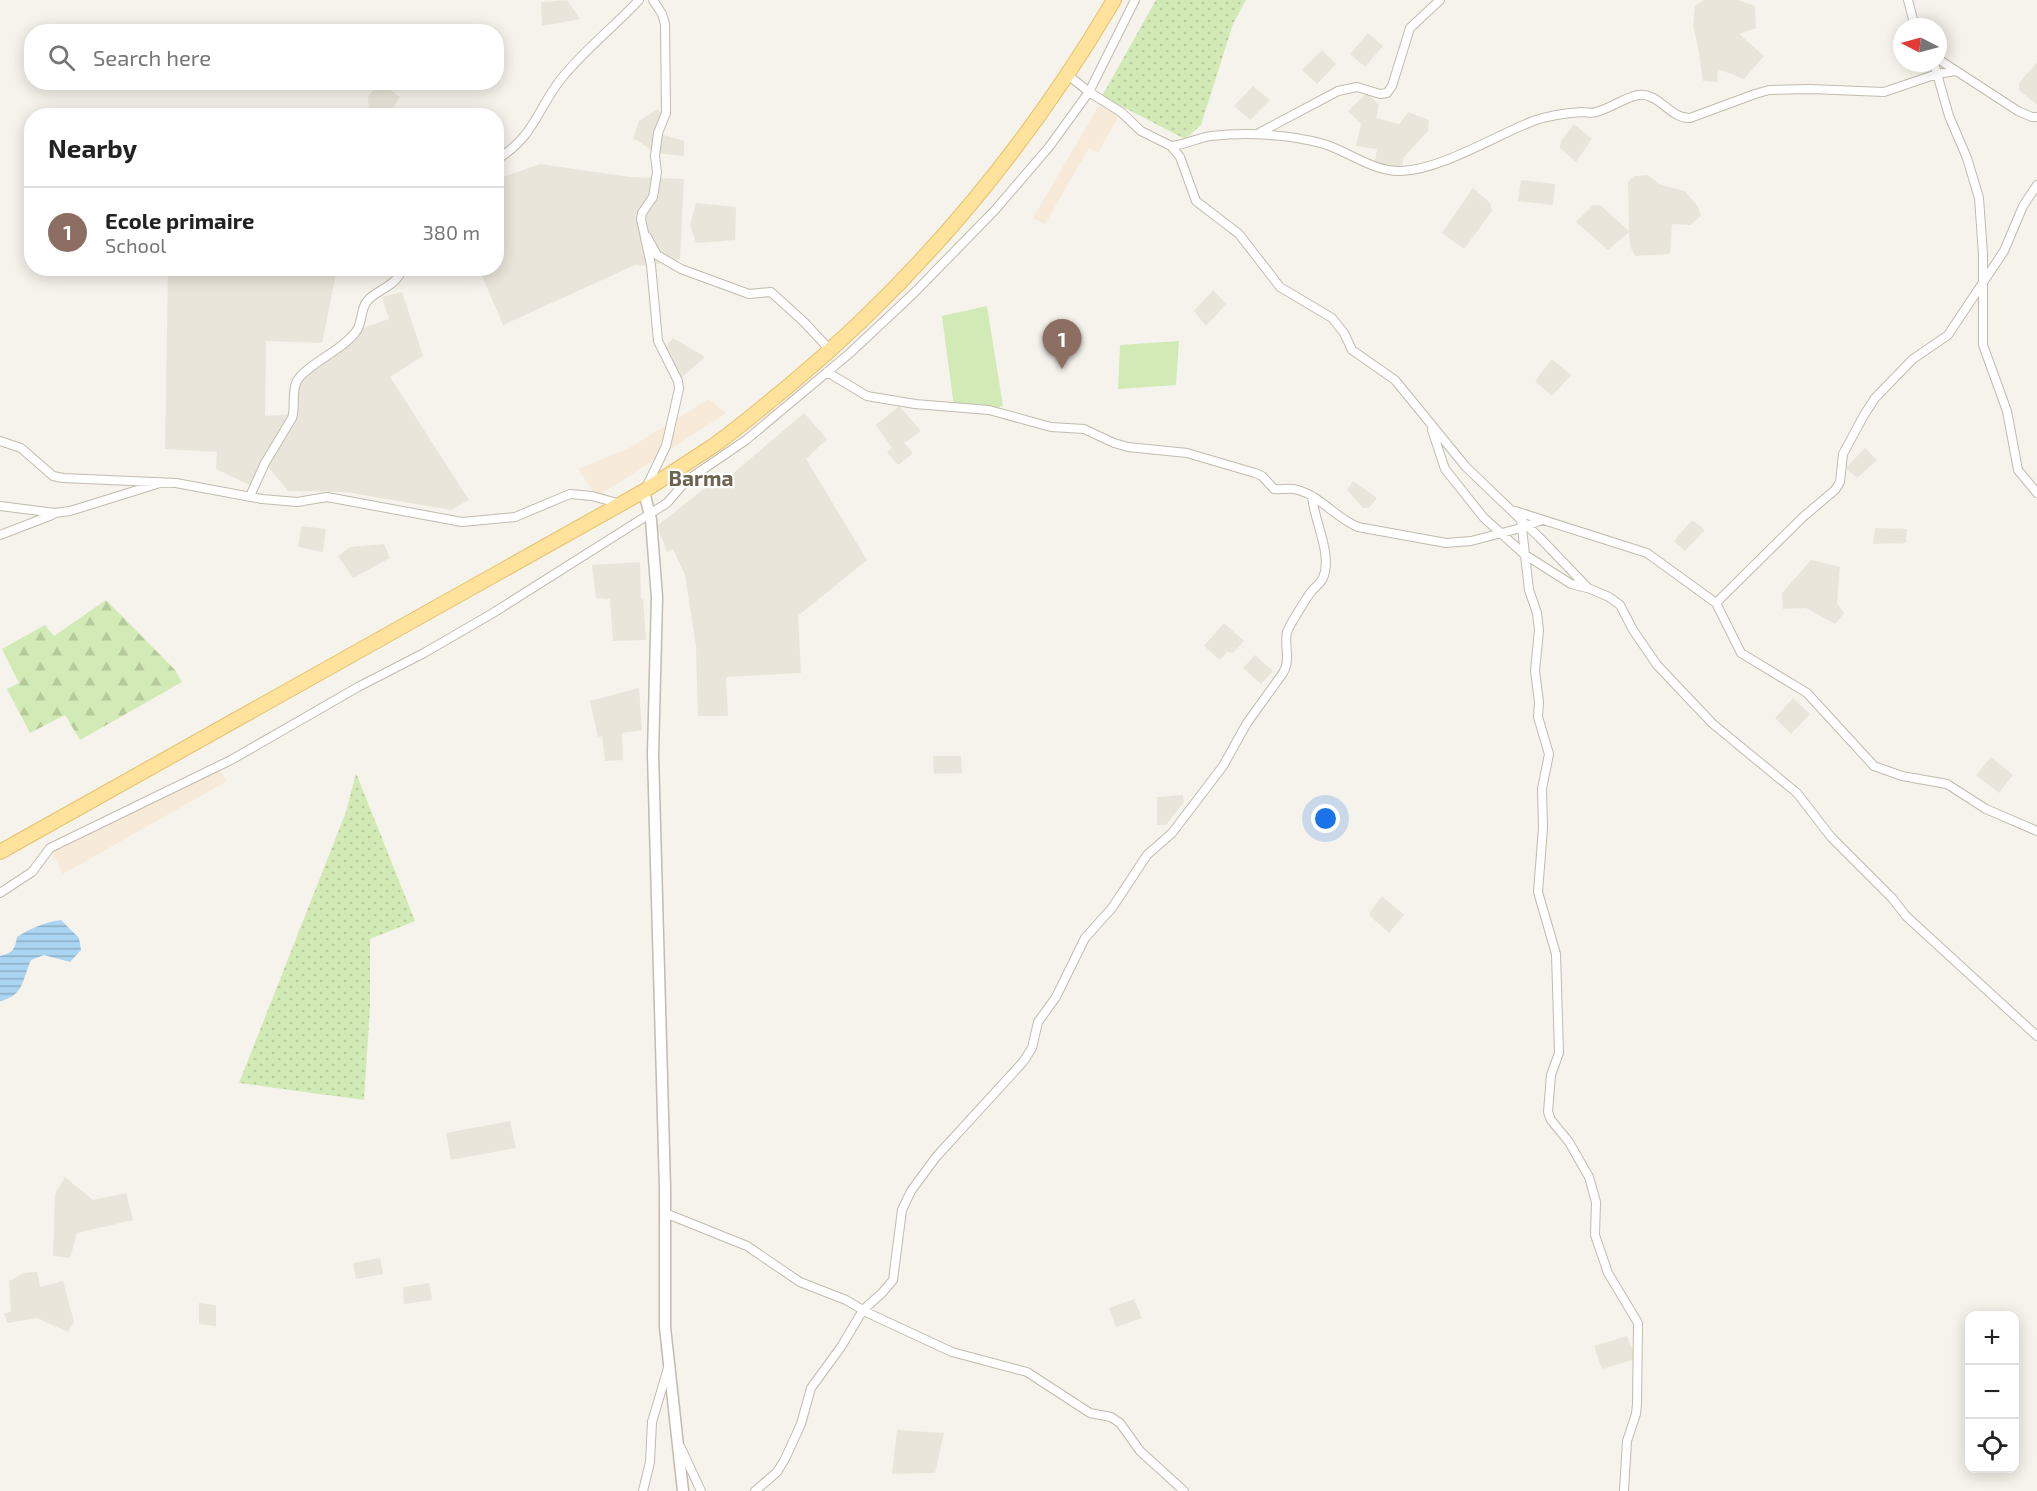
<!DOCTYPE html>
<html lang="en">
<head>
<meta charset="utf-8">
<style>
	body { margin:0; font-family:"Exo 2",sans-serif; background:#f2f2f2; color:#222 }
	.controls { position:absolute; right:18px; bottom:18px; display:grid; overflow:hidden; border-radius:12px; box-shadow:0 3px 15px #0003 }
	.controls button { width:54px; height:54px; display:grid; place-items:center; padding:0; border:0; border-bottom:2px solid #e0e0e0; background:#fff; color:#222; font:30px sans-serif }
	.compass { position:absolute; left:1893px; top:18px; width:54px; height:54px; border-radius:50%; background:#fff; box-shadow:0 3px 15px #0003; rotate:276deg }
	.you { position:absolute; left:1326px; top:819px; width:21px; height:21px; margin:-15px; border:4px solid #fff; border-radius:50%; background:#1a73e8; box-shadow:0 0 0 9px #1a73e833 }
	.badge { display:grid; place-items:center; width:39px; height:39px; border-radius:50%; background:#2563eb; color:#fff; font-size:20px; font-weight:700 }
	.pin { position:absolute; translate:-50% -50px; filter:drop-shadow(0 2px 3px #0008) }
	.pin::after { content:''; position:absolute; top:32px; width:21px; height:18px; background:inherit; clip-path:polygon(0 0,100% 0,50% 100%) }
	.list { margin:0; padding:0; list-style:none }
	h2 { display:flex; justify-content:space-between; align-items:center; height:78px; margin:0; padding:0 24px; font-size:26px }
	h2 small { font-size:20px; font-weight:400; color:#767676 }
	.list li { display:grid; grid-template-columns:39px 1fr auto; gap:18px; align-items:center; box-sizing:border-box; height:90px; padding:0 24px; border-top:2px solid #e0e0e0 }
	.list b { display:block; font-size:22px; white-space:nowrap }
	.list p { margin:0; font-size:20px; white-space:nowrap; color:#767676 }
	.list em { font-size:20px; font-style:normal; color:#767676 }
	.icon { flex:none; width:33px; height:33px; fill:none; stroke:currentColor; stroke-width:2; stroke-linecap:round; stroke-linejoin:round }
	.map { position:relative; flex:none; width:2037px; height:1491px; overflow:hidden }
	.search { position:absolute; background:#fff; box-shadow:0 3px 15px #0003; left:24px; top:24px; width:480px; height:66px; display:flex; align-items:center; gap:15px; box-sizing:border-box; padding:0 21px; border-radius:24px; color:#767676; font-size:22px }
	.panel { position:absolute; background:#fff; box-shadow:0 3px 15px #0003; left:24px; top:108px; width:480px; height:168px; border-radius:24px }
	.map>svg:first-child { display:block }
</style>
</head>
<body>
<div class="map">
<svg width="2037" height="1491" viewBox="0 0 2037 1491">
	<defs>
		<pattern id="green-dots" width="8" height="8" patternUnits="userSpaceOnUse" patternTransform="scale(1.5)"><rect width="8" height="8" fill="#d2eab5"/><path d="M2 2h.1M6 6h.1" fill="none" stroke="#b6ca9c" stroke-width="1.8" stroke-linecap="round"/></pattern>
		<pattern id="forest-firs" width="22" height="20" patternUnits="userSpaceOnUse" patternTransform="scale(1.5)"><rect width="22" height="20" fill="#d2eab5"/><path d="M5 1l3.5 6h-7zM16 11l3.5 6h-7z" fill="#b6ca9c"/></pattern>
		<pattern id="water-rules" width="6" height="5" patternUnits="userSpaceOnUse" patternTransform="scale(1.5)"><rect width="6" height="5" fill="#a9d4f2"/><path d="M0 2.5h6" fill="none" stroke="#8caec5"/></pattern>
	</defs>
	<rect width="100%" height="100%" fill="#f6f3ec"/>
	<path fill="#eae5da" d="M567,0L580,19L542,26L541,2Z
		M1704,0H1738L1755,6L1756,28L1739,34L1764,56L1744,79L1718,69L1717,82L1703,81L1698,47L1693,26L1695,6Z
		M1368,33L1383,46L1365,67L1350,54Z
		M1322,50L1336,64L1317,84L1302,70Z
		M2037,62V105L2019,90V83Z
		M380,83L400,97L388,115H369L368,96Z
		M1253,86L1270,100L1250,120L1234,106Z
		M1367,93L1379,105L1376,118L1399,124L1408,112L1429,120L1428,131L1403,158L1402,171L1374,166L1377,149L1356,146L1361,124L1348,111Z
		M658,109L665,119L658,133L684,141V156L656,153L633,138L639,121Z
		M1574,124L1592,139L1576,162L1560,148L1561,141Z
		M540,164L630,177L684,179L680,259L647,266L635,265L503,325L479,269L496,268L497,179Z
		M1648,175L1661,185L1685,191L1698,207L1701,216L1690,225L1672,224L1670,254L1635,256L1630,246L1629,232L1608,250L1576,222L1593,205H1600L1629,231L1628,182L1634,176Z
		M1521,180L1555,184L1553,205L1518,201Z
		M1473,188L1490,203L1492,211L1464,249L1442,233Z
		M696,203L736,207L735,240L696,243L690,225Z
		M168,269H337L322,343L266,341L265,416L293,414L294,386L357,330L389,319L382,297L402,292L423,356L390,377L469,500L451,510L346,492L288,491L265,463L254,487L216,469L217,452L165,449Z
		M1213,290L1226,304L1206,326L1194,311Z
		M673,338L705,357L680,379L663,350Z
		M1552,359L1571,375L1552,396L1535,381Z
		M899,406L921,431L904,443L913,453L898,465L887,452L892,448L876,425Z
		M804,413L827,439L806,459L867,560L798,616L801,673L726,677L728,716H698L696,646L685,575L673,549L667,552L657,526L725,472L729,477Z
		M1865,448L1877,460L1857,478L1846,468Z
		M1353,481L1377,498L1369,508H1363L1347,490Z
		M1692,520L1705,530L1685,551L1674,541Z
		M301,526L326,529L323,552L298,547Z
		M1875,528L1907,529L1906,543L1873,544Z
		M384,544L390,558L353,578L338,556L350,547Z
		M1811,560L1840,567L1837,603L1844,613L1835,624L1806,608L1783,609L1782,593Z
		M640,562L641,598L643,599L646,640L613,641L610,599L596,598L592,565Z
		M1224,623L1244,641L1233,653L1227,652L1220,660L1204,646Z
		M1255,655L1273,671L1261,684L1243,668Z
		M639,688L642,730L622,733L623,760L605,761L602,736L598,737L590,701Z
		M1793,698L1810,714L1791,734L1775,718Z
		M933,756H961L962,773L934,774Z
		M1991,757L2013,775L1999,793L1976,775Z
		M1183,795L1184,802L1166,825H1157V797Z
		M1382,896L1404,915L1389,933L1370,916V912Z
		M510,1121L516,1148L451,1160L446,1133Z
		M65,1177L93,1200L126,1193L133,1220L77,1233L70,1258L53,1256L55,1194Z
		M380,1258L383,1274L356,1279L353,1263Z
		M37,1272L40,1287L63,1281L74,1322L68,1332L37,1318L8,1323L4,1314L11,1311L9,1281L24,1273Z
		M429,1283L432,1300L404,1304L403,1287Z
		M1134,1299L1142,1318L1116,1327L1109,1308Z
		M199,1303L216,1305V1326L199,1324Z
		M1627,1336L1636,1359L1602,1369L1594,1346Z
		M897,1430L944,1433L935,1473L892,1474Z"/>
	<path fill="#f7ead8" d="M1102,100L1121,112L1098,153L1089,148L1045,224L1033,218Z
		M709,399L726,413L597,497L578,469L629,448Z
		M217,767L227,781L63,874L50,848Z"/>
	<path fill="url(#green-dots)" d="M1156,0H1246L1233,24L1201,125L1185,139L1102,96Z
		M356,773L415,921L370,939V1007L364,1100L239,1083L346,812Z"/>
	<path fill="url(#forest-firs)" d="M106,600L175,670L182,682L80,740L65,715L30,733L7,689L19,683L2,649L45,625L54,636Z"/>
	<path fill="#d2eab5" d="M987,306L1003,406L989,410L954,407L942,316Z
		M1179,341L1176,385L1118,389L1120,345Z"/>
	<path fill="url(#water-rules)" d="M61,920L79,938L81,950L70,962L44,955L31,960C22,980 24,996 0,1001V956C13,953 15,949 17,937C31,928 45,922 61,920Z"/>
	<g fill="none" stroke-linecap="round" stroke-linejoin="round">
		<defs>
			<path id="minor" d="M1908,0L1915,27
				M1938,59L2018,111L2032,117H2037
				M1934,63L1949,116L1967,158L1979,198L1983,254V345L2007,411L2018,470L2037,493
				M1068,75L1089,92L1121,112L1141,131L1171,146L1180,157L1196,201L1239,234L1280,287L1332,318L1344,333L1352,350L1395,380L1466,467L1539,537L1588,588L1609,597L1620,605L1633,630L1657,665L1713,724L1797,793L1831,837L1892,898L1906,916L2037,1036
				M1259,133L1338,91L1357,87L1380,94L1387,93L1392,86L1410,28L1440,0
				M1171,146C1185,145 1197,138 1211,136C1246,132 1290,134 1324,144C1349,152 1374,172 1401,171C1440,170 1495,136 1533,121C1547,116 1567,113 1582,112C1587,112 1591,114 1596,112C1610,109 1623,98 1638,95C1659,92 1670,119 1690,118L1755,94L1769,90L1810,89L1884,92L1937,74L1955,71
				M496,160C535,136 536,111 561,79C584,50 614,27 639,0
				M647,237L657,255L681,269L749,294L771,292L804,322L830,350
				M827,372L867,396L915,404L989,410L1051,427L1084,429L1114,443L1128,447L1187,453L1255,473L1262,476L1274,489C1282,490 1290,487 1298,490C1320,496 1336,518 1358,527L1446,543L1471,541L1521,528L1542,520
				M1432,430L1445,469L1484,518L1524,554L1571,584L1587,588
				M0,441L21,448L53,476L63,478L176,483L262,499L297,502L327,497L462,522L515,517L570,494L592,496L621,504
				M646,488L666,446L679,389L678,381L658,341L651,265L641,219L642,213L653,197L657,172L655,156L658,133L666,113L665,24L662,14L653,0
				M250,496L265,463L292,418C296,406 291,392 297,381C304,366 345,349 357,330C363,321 360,307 369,299C381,288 396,286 403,268
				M0,506L55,513L70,511L157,484
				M1515,511L1647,553L1716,603L1741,653L1807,693L1874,766L1902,776L1947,784L1986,809L2037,831
				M1521,519L1529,590L1537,613L1539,630L1535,671L1539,702L1538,717L1549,754L1542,789L1543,828L1538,892L1556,954L1559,1053L1551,1075L1548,1112L1551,1120L1569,1142L1589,1177L1596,1202L1595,1235L1608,1273L1638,1323L1637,1404L1636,1414L1627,1441L1624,1491
				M0,535L52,515
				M1716,603L1803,517L1835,490L1840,482L1843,454L1864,415L1875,398L1913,359L1948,335L2004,251L2023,206L2037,185
				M0,893L32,872L50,848L231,760L358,687L424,653L493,613L667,503L686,481L746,440L850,353L915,292L995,210L1049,147L1089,92L1135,0
				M665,1213L747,1246L800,1282L846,1300L868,1313L952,1352L1027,1372L1090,1413L1111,1417L1120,1423L1140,1451L1184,1491
				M681,1448L701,1491
				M643,1491L650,1462L652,1422L668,1368
				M755,1491L777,1472L785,1459L801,1424L811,1388L841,1347L863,1310L882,1293L893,1280L902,1210L911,1191L936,1157L1023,1062L1032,1048L1038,1022L1056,997L1085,938L1112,908L1147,855L1172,833L1223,766L1247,723L1283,673C1291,660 1284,646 1287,632C1289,626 1307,597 1311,592C1315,587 1320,584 1323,578C1333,555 1314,521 1312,496"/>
			<path id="tertiary" d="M644,491L651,520L657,597L653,754L665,1188V1327L683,1491"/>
			<path id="primary" d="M0,852L644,491C667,476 690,461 713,446C740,427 765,405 791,384C921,275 1028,146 1114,0"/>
		</defs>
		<use href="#minor" stroke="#c2bbae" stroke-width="10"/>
		<use href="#tertiary" stroke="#c2bbae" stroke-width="13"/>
		<use href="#primary" stroke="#e6c16a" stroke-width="16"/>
		<use href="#minor" stroke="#fff" stroke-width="8"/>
		<use href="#tertiary" stroke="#fff" stroke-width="10"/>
		<use href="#primary" stroke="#ffe39c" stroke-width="14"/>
	</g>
	<g text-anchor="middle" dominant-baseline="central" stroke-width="4.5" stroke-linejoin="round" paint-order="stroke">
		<g font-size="21" font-weight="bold" fill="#6e6250" stroke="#fff">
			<text x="701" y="477">Barma</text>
		</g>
	</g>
</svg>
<div class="controls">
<button>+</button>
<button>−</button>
<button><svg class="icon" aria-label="locate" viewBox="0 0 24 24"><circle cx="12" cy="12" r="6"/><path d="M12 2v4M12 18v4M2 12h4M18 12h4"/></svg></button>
</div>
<svg class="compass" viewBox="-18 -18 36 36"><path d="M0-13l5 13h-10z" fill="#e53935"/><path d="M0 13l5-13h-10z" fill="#767676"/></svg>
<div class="you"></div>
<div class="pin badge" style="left:1062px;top:369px;background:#8d6e63">1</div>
<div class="search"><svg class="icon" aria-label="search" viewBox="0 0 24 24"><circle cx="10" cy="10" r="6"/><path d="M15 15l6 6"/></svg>Search here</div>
<section class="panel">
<h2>Nearby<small></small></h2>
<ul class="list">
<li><span class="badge" style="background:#8d6e63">1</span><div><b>Ecole primaire</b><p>School</p></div><em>380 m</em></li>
</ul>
</section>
</div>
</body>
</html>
